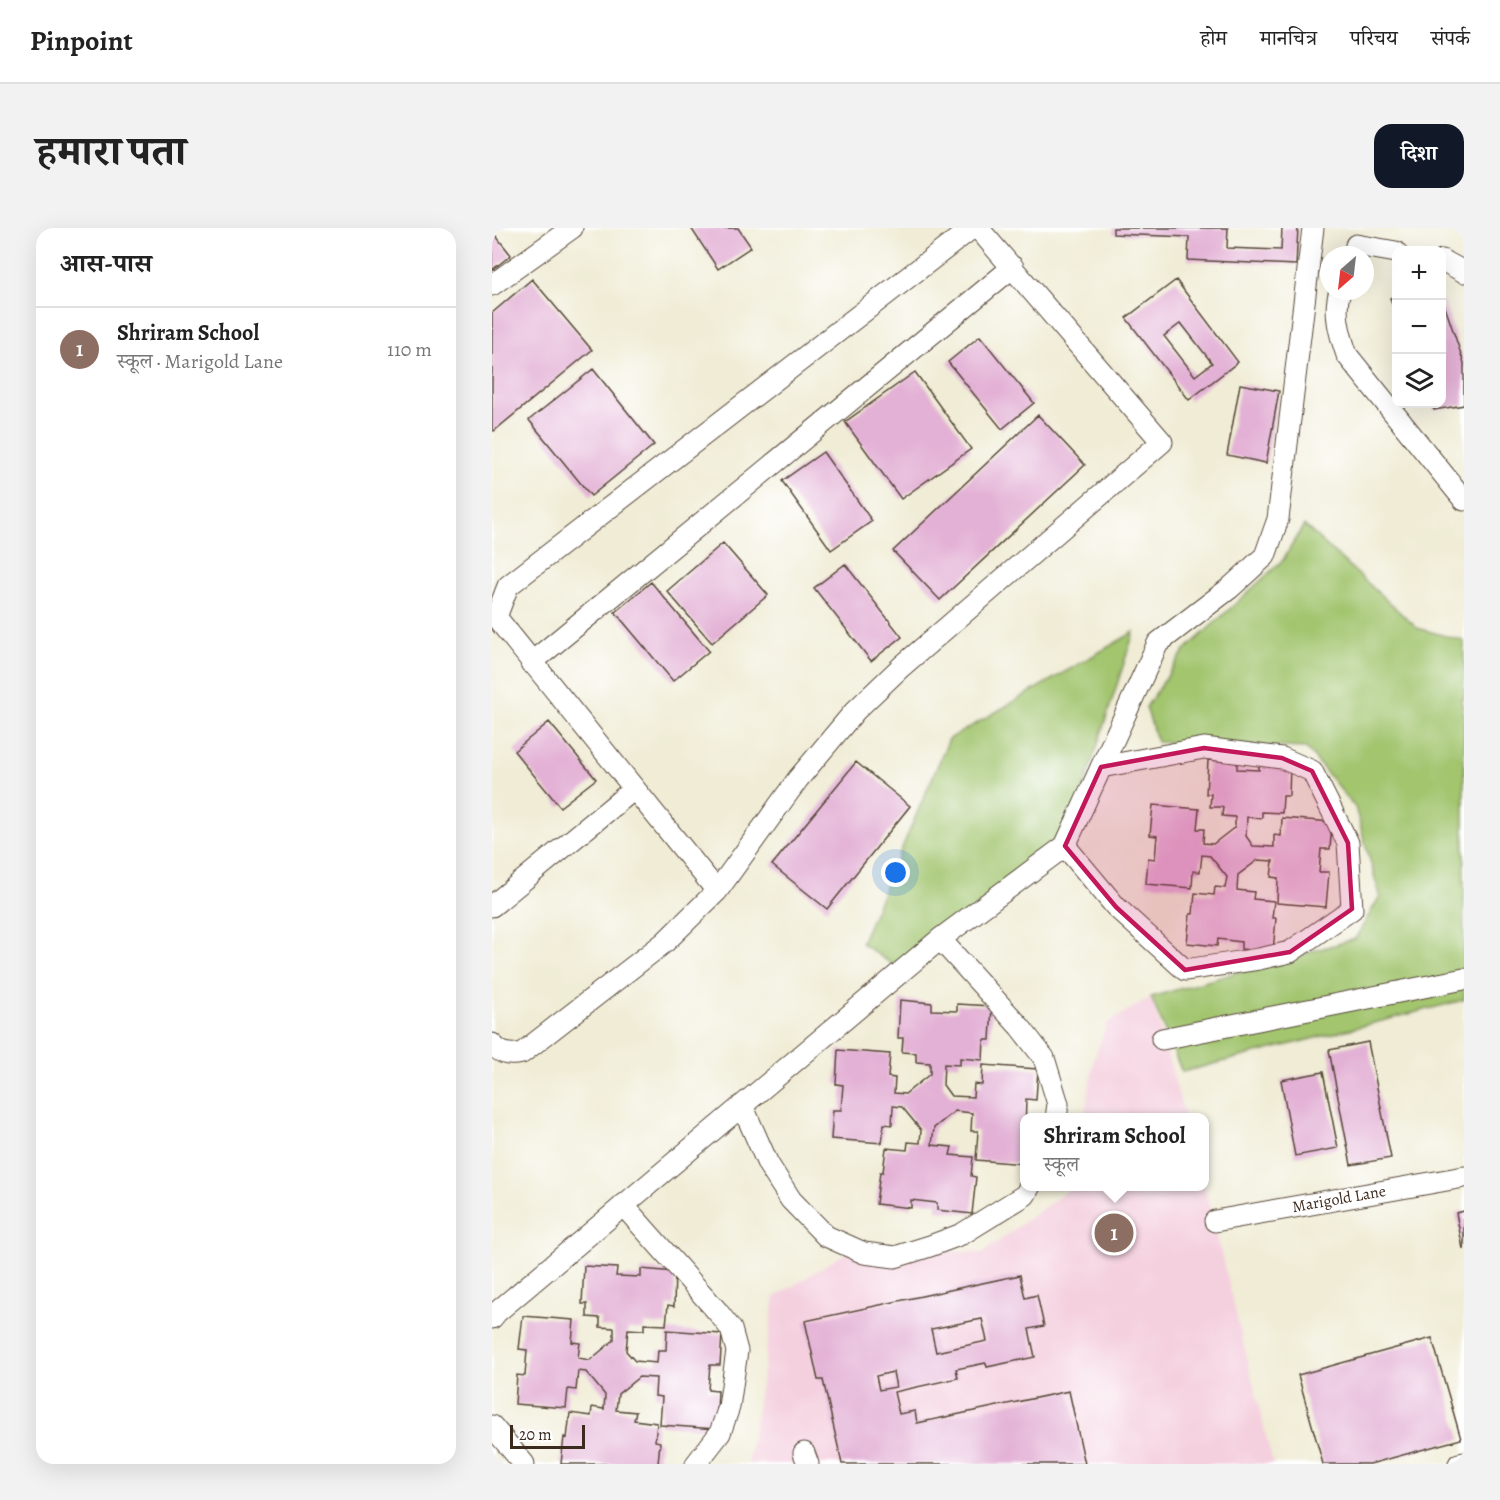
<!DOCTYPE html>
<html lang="hi">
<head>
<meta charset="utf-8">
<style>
	body { margin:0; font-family:Alegreya,"Noto Serif Devanagari",serif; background:#f2f2f2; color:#222 }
	.controls { position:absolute; right:18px; top:18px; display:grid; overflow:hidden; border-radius:12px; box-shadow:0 6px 24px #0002 }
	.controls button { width:54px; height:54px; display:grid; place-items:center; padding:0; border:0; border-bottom:2px solid #e0e0e0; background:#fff; color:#222; font:30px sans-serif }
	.compass { position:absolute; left:828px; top:18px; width:54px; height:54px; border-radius:50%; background:#fff; box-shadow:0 6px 24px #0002; rotate:208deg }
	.scale { position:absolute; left:18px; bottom:15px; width:75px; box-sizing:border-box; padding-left:6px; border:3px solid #3b2a1e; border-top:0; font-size:16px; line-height:21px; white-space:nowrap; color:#3b2a1e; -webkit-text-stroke:4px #fff; paint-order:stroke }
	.you { position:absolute; left:404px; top:645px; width:21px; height:21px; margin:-15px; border:4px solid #fff; border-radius:50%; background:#1a73e8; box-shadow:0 0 0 9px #1a73e833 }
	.badge { display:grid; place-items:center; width:39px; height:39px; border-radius:50%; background:#111827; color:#fff; font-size:20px; font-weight:700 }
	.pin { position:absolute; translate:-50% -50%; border:3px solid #fff; box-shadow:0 2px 6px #0006 }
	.popup { position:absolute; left:528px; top:885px; width:189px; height:78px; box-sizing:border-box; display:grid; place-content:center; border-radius:12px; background:#fff; filter:drop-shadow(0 2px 4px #0005); font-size:20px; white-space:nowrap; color:#767676 }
	.popup b { font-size:22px; color:#222 }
	.popup::after { content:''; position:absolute; left:50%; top:100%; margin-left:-12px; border:12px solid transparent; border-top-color:#fff }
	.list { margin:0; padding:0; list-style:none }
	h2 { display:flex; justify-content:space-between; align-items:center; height:78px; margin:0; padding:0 24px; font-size:26px }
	h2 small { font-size:20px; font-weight:400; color:#767676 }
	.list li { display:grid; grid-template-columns:39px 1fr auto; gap:18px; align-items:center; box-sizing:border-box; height:84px; padding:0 24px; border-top:2px solid #e0e0e0 }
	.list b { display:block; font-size:22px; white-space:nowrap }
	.list p { margin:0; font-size:20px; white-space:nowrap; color:#767676 }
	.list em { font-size:20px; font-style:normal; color:#767676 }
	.icon { flex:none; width:33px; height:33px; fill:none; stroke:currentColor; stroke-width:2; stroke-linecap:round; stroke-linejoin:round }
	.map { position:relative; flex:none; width:972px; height:1236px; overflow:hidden; border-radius:18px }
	header { display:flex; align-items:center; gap:36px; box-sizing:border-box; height:84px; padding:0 30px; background:#fff; border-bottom:2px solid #e0e0e0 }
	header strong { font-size:28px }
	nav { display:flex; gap:33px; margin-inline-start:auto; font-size:21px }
	.intro { display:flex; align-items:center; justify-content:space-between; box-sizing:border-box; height:144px; padding:0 36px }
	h1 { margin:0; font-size:42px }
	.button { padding:15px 27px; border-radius:18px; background:#111827; color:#fff; font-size:21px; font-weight:700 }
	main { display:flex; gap:36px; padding:0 36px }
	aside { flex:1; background:#fff; border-radius:18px; box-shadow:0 6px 24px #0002 }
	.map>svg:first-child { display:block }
</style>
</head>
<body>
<header>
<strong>Pinpoint</strong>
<nav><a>होम</a><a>मानचित्र</a><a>परिचय</a><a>संपर्क</a></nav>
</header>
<div class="intro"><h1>हमारा पता</h1><a class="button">दिशा</a></div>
<main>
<aside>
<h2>आस-पास<small></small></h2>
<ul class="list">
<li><span class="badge" style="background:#8d6e63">1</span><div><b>Shriram School</b><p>स्कूल · Marigold Lane</p></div><em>110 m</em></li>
</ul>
</aside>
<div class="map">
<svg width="972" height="1236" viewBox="0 0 972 1236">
	<rect width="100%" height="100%" fill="#fff"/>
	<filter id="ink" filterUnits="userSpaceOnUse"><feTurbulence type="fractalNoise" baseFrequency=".0167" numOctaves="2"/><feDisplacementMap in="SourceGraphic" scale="12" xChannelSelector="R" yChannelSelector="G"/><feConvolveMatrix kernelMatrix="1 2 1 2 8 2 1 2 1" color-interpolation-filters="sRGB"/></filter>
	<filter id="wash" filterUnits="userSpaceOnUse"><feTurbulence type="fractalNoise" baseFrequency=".008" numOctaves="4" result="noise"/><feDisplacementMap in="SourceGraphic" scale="24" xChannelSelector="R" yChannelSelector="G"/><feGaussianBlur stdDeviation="1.35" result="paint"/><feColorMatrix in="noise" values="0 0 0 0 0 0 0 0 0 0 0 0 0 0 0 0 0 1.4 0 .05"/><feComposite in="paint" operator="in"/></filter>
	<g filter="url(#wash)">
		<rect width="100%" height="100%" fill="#f0ecd5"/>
		<path fill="#f4cfde" d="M659,769L693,889L592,890L602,831L615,795Z
			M712,956L781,1236H256L283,1069L366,1017L490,1025L580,959L712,958Z"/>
		<path fill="#a2c56e" stroke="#6e7846" stroke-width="1.5" d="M812,297L925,400L972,413V471H969L972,486V772L690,844L659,769L863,711L888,668L863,579L814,520L665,514L654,479L693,422L791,332Z
			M642,404L579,599L410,743L369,715L457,511Z"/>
		<g id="blocks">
			<path fill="#e3b1d5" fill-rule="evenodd" d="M199,0H246L259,19L226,41Z
				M621,0H736L735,20L789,22L790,0H806L804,37L696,32L697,9L621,6Z
				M0,3L19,27L0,42Z
				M40,51L100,122L2,203L0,201V85Z
				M684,52L746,134L697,172L634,90ZM689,95L720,135L703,148L672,108Z
				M904,67V87L898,70Z
				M950,70L972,135V177L942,182L939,176H950Z
				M488,108L542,175L510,201L456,134Z
				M101,141L162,217L99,268L37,192Z
				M423,144L479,221L409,271L353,194Z
				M748,156L787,163L774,235L735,227Z
				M546,187L593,237L448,372L401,323Z
				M331,224L380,293L339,322L290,253Z
				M231,315L276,367L220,415L175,363Z
				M353,336L410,409L379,433L322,360Z
				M159,354L217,423L181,453L123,384Z
				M57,494L104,551L68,579L22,523Z
				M716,532L745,534V541L767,542V535L798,537L797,568H791L790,585L770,584V590L755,589L754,608L761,618L782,619V607L789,608L790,590L840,594L838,621H829L827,644H837L834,679L785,675L786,650L779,649L781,633L766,632L746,647L745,662L762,664L761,671L782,673L780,690H784L781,724L749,721V714L726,711L725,718L695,715L698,686H701L703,665L722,667L723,659L733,660L735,649L718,628L710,627L708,644L701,643L700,660L654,656L656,630L663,631L665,608L658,607L661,577L707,581L705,601H712L711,615L721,616L743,599V589L730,588L731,579H718L719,566H714Z
				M364,534L418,578L335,681L280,637Z
				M408,772L440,775V782L465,783V776L500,778L498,812H492L491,832L468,830V837L452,836L451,857L459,868L481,869L482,856L490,857L491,837L546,841L544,872L534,871L532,936L484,932L486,903H479L480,885L463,883L442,900L440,917L460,919L458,927L481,929L479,948L484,949L480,986L445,982V975L419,972V980L384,976L388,944H391L394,920L415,922L416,914L428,915L429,902L410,879L401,878L400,897L392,896L390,915L339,911L341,882H349L351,857L344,856L346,822L398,826L396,849L403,850L402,865L413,866L438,846V835L424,834V825L410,824L411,810H406Z
				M876,814L899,930L859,937L837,822Z
				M831,844L846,920L803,928L789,852Z
				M972,983V1021H971L964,985Z
				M92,1038L125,1040L124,1048L149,1049V1041L183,1044L182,1078L176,1077L174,1097L152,1096V1102L136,1101L134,1123L143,1133L165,1135L166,1122H174L175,1102L230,1106L228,1137H218L216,1162L226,1163L224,1201L168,1197L170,1169L163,1168L164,1150L147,1149L126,1166L124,1182L144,1184L142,1192L165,1195L163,1213L168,1214L166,1236H69L72,1209L75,1210L78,1185L99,1188L100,1179L112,1181L113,1167L94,1144L86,1143L84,1162L76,1161L74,1180L23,1176L25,1147L33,1148L35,1122L27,1121L31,1088L82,1092L80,1114L88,1115L86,1130L98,1132L122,1112V1100L108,1099V1090L95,1089V1076H90Z
				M528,1047L533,1070L545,1067L552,1098L537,1101L543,1129L495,1139L494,1135L464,1141L466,1150L402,1164L407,1186L423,1183L425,1195L577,1163L593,1236H350L331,1152H326L313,1093ZM490,1091L495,1113L444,1124L439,1101ZM401,1144L404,1159L387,1162L384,1148Z
				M940,1110L969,1211L878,1236H831L806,1147Z"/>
		</g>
	</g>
	<g filter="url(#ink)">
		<use href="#blocks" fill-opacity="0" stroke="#564739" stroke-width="1.5"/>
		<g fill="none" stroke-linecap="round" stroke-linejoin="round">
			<defs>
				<path id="street" d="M864,17L904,24
					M950,32L972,44
					M0,57L80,0
					M848,63C841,84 848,107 855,127L972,272
					M39,435L521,39
					M573,618L624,679L693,742L767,731L798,724L860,681L856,615L820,543L790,530L712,520L609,539
					M225,663L4,389L16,358L480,0
					M0,678L142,561
					M448,711L528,799L552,830L566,876L564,890
					M670,811L972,751
					M0,816C9,826 17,828 30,825L173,714L225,663L306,551L363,483L409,439L670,214L486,0
					M250,877L276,936L299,972L334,1008L372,1025L403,1029L438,1018L470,1006L533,967L538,958
					M131,977L225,1083L239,1101L245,1123L237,1179L228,1205L204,1236
					M723,993L972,949
					M0,1090L5,1084L448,711L573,618L666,415L738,360L773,328L786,291L821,0
					M0,1198L32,1236
					M312,1225L316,1236
					M967,1236L972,1235"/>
			</defs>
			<use href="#street" stroke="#564739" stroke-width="23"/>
			<use href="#street" stroke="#fff" stroke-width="21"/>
		</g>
	</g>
	<path fill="#c2185b" fill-opacity="0.2" stroke="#c2185b" stroke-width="4.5" stroke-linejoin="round" d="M712,520L790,530L820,543L856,615L860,681L798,724L693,742L624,679L573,618L609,539Z"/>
	<g text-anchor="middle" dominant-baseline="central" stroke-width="4.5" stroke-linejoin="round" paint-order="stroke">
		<g font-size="16" fill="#3b2a1e" stroke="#fff">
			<text transform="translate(847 971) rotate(-10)">Marigold Lane</text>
		</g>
	</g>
</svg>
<div class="controls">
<button>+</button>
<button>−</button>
<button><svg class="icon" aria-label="layers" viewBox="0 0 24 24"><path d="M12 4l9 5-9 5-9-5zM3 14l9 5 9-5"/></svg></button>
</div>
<svg class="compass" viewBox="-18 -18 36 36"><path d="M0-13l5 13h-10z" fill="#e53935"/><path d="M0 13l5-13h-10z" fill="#767676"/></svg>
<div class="scale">20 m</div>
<div class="you"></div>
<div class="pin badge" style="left:622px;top:1005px;background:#8d6e63">1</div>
<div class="popup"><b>Shriram School</b>स्कूल</div>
</div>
</main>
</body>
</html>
